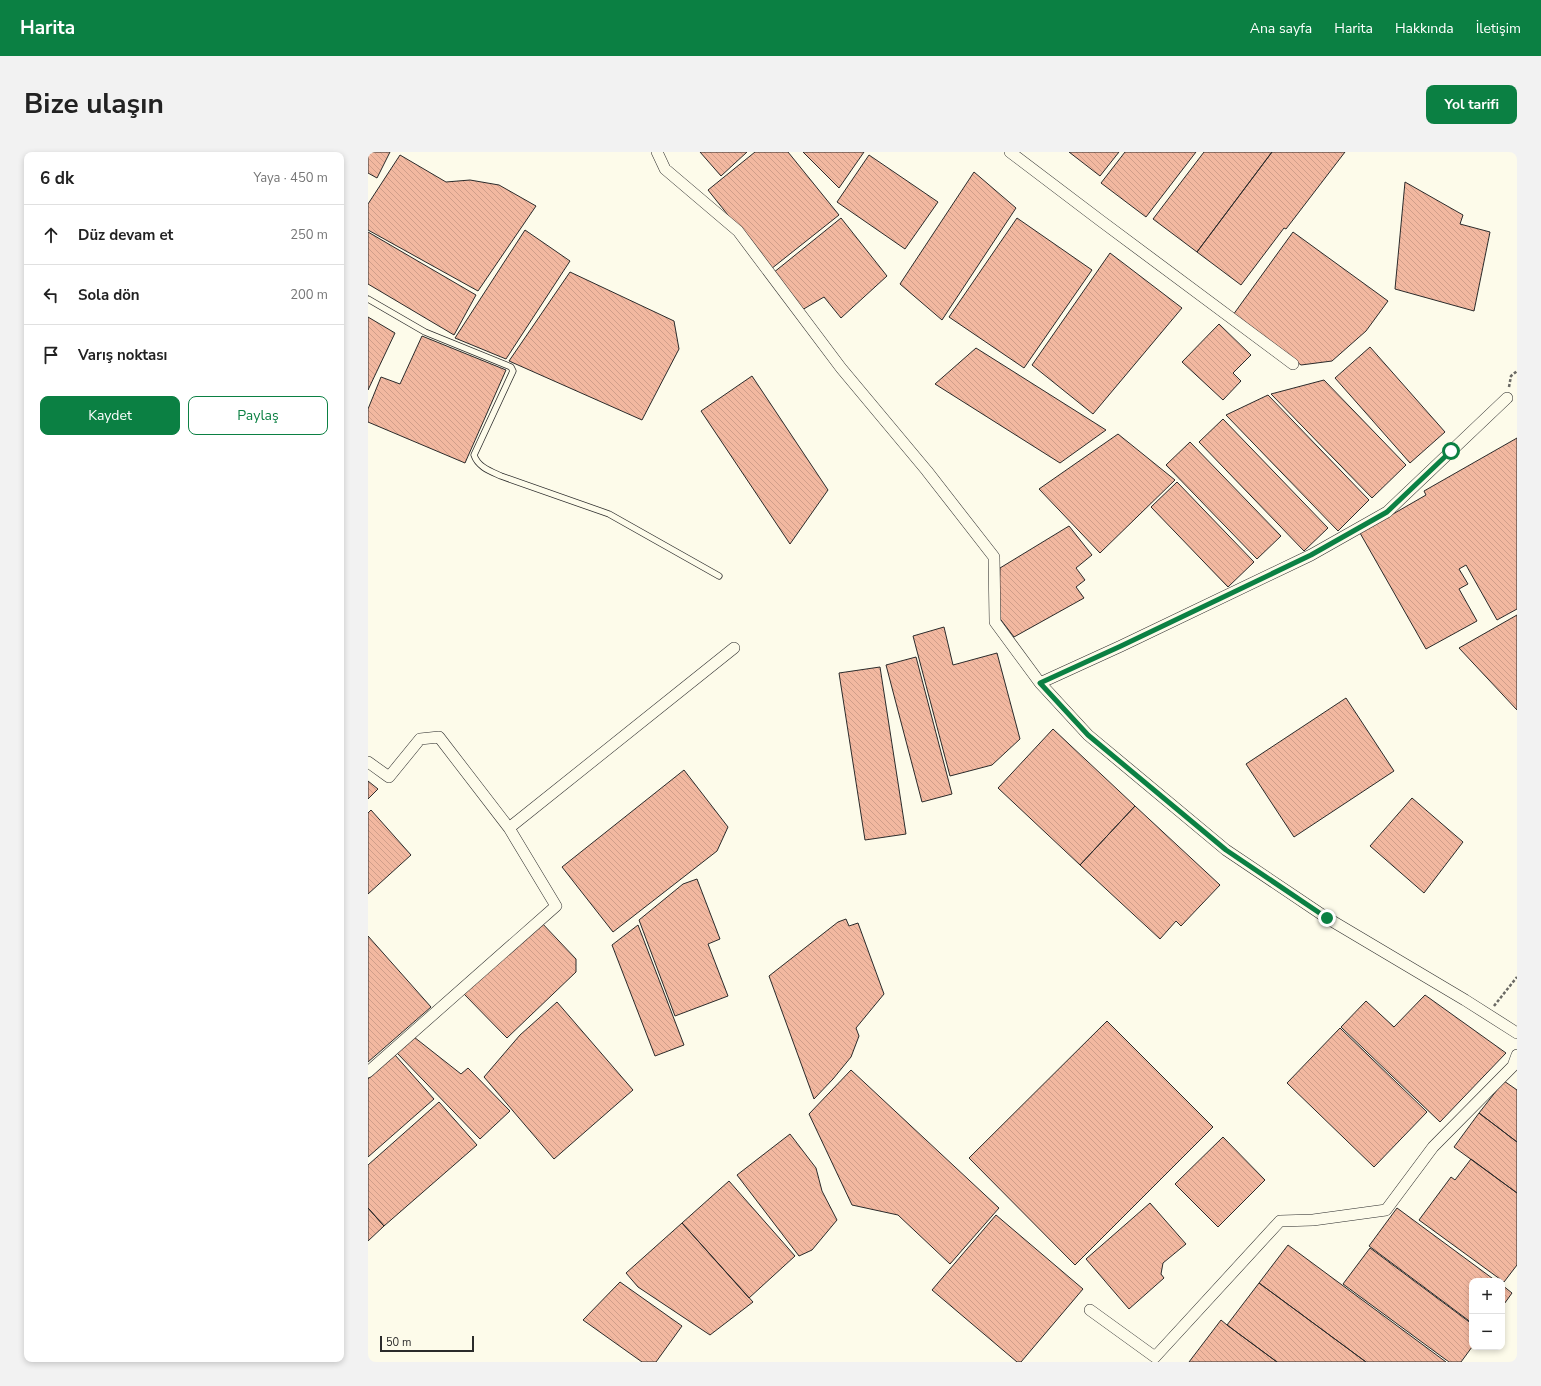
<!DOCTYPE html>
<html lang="tr">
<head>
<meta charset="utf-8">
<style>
	body { margin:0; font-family:"Nunito Sans",sans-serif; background:#f2f2f2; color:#222 }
	.controls { position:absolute; right:12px; bottom:12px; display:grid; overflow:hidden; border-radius:8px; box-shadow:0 2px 6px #0003 }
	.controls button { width:36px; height:36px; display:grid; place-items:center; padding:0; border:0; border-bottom:1px solid #e0e0e0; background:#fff; color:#222; font:20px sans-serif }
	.scale { position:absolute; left:12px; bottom:10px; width:94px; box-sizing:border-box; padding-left:4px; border:2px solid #2b2b2b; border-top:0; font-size:11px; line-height:14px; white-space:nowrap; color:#2b2b2b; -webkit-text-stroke:3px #fdfbea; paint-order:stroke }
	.stop { position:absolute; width:12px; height:12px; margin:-9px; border:3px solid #0b8043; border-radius:50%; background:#fff }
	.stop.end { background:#0b8043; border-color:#fff; box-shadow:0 1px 4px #0008 }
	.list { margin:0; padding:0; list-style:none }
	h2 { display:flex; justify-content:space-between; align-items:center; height:52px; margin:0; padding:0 16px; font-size:17px }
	h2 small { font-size:13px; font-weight:400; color:#767676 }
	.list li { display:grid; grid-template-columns:26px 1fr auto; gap:12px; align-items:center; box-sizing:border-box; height:60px; padding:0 16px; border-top:1px solid #e0e0e0 }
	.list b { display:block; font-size:15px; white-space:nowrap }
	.list em { font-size:13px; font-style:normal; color:#767676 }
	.actions { display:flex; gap:8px; padding:12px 16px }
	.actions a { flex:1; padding:9px 0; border:1px solid #0b8043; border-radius:8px; text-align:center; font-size:14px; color:#0b8043 }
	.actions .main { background:#0b8043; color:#fff }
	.icon { flex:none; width:22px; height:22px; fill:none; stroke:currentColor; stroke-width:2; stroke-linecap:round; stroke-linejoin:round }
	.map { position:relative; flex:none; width:1149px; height:1210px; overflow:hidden; border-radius:8px }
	header { display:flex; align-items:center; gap:24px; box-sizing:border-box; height:56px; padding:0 20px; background:#0b8043; color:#fff }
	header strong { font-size:19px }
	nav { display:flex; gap:22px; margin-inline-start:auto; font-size:14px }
	.intro { display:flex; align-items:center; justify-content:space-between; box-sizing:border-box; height:96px; padding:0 24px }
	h1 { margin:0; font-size:28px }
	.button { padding:10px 18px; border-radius:8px; background:#0b8043; color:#fff; font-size:14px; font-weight:700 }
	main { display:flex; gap:24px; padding:0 24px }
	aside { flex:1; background:#fff; border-radius:8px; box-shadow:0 2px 6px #0003 }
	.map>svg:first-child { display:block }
</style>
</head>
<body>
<header>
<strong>Harita</strong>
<nav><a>Ana sayfa</a><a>Harita</a><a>Hakkında</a><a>İletişim</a></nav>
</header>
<div class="intro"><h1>Bize ulaşın</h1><a class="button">Yol tarifi</a></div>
<main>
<aside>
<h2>6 dk<small>Yaya · 450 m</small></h2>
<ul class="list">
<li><svg class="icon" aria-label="ahead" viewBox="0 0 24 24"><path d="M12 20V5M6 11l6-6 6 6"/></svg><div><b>Düz devam et</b></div><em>250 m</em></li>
<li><svg class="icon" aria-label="left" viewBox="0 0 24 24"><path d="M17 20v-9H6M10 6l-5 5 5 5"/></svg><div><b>Sola dön</b></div><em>200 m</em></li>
<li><svg class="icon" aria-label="arrive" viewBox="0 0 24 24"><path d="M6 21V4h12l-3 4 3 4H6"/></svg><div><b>Varış noktası</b></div></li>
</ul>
<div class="actions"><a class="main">Kaydet</a><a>Paylaş</a></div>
</aside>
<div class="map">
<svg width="1149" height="1210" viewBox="0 0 1149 1210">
	<defs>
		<pattern id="building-back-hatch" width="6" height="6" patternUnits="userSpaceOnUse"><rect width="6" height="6" fill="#f2b8a0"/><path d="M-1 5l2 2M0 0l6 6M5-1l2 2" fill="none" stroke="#d09e8a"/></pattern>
	</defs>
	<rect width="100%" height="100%" fill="#fdfbea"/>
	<path fill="url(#building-back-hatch)" stroke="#2b2b2b" d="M0,0H22L9,26L0,21Z
		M332,0H379L353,24Z
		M387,0H420L471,63L403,117L340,38Z
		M435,0H496L471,36Z
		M701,0H751L732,24Z
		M757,0H828L778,65L733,31Z
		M836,0H904L829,100L785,67Z
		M904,0H977L918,77L916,76L873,133L829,100Z
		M32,3L78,30L102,28L131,33L168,54L110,139L0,78V52Z
		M501,3L570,50L537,97L469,50Z
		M606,20L648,56L574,168L532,132Z
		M1037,30L1095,63L1092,72L1122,80L1106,159L1027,137Z
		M473,66L519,124L473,166L456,145L434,158L405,121Z
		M649,66L724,118L656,216L581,165Z
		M157,78L202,109L138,207L87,186Z
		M0,80L108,143L86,183L0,132Z
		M925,80L1020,149L998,179L964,209L933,213L865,163Z
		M742,101L814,156L725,262L664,213Z
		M202,120L306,169L311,197L274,268L141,209Z
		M0,165L27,181L0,238Z
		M851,172L883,203L865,221L873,229L855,248L814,210Z
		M54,184L138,218L97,311L0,270V257L13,225L32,232Z
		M1002,195L1077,280L1042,311L967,226Z
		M608,196L738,278L692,311L567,232Z
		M384,224L460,338L422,392L333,259Z
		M956,228L1038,313L1004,346L903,242Z
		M900,243L1001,348L970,379L858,263Z
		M855,267L960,376L936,399L831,290Z
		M750,282L807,328L732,401L671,337Z
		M1149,286V457L1129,468L1098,413L1091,417L1100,432L1091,437L1109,469L1058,497L992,381L1058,343L1056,339Z
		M822,290L913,384L889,407L798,313Z
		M809,330L886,410L860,435L783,355Z
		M701,374L724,403L708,416L717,428L708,435L716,446L646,485L630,464L632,416Z
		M1149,463V558L1091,496Z
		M576,475L585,513L629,501L652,587L624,613L582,624L545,484Z
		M548,505L584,642L554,650L518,513Z
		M512,515L538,682L497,688L471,521Z
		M978,546L1026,619L926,685L878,612Z
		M685,577L767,654L712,713L630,636Z
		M316,618L360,675L349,699L245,780L194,715Z
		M0,629L10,637L0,647Z
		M1044,646L1095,690L1056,741L1002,694Z
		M767,654L852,733L813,774L808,769L792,787L712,713Z
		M3,658L43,703L0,742V661Z
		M329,727L352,787L340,792L360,844L307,864L271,768L315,732Z
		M478,767L481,774L490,771L516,842L488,876L491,884L483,905L465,927L446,947L401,824L470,770Z
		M172,769L208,807V820L139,886L96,842Z
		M270,773L316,893L287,904L244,793Z
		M0,784L63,855L0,910Z
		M1057,843L1138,901L1072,970L973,875L998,849L1026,875Z
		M189,850L265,938L186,1007L116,925L152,883Z
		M739,869L845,975L707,1113L601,1006Z
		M972,876L1059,960L1006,1015L919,931Z
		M46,885L93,922L100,916L142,959L112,987L29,901Z
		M27,903L66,947L0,1005V927Z
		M483,918L631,1056L582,1112L530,1063L484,1053L441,962Z
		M1136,929L1149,938V990L1111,961Z
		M71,950L109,993L16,1074L0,1056V1013Z
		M1111,961L1149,990V1041L1086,995Z
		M422,982L448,1016L454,1039L469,1068L444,1098L431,1104L369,1023Z
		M855,985L897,1028L850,1075L807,1032Z
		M1103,1007L1149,1041V1113L1136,1130L1051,1068L1083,1025L1087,1028Z
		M361,1029L427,1104L381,1146L314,1071Z
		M782,1051L818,1092L795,1111L793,1122L796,1126L761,1157L718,1107Z
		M0,1056L16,1074L0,1089Z
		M1029,1056L1128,1129H1104V1171L1001,1094Z
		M628,1063L715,1137L653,1210H649L564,1138Z
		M314,1071L385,1150L342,1183L270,1135L258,1121Z
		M920,1093L1078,1210H998L891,1131Z
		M1002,1096L1104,1172V1195L1093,1210H1081L975,1132Z
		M252,1130L314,1174L288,1210H274L215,1168Z
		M891,1131L998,1210H909L859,1173Z
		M1134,1133L1144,1141L1134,1155Z
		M853,1168L859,1173L909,1210H821Z"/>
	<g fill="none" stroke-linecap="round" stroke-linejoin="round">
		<defs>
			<path id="service" d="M0,147L57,180L143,215L145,219L106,303C110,315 122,319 133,324L241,362L351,424"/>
			<path id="minor" d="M289,0L297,17L370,79L473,216L559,319L626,405L627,470L672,531L753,494L943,403L1019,360L1139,246
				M642,0L733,69L925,212
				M672,531L720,583L858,698L959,766L1097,848L1149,881
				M0,610L21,625L52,587L71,585L141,676
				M0,920L188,754L141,676L366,496
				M722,1158L787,1205L912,1069L945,1068L1018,1058L1065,995L1145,914L1149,903"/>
		</defs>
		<use href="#service" stroke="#2b2b2b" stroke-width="7"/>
		<use href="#minor" stroke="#2b2b2b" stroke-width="12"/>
		<path stroke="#6a6964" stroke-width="2.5" stroke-dasharray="3 2" stroke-linecap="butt" d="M1141,235L1143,224L1149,219
			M1126,854L1149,825"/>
		<use href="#service" stroke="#fdfbea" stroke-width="5.5"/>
		<use href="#minor" stroke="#fdfbea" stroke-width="11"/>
	</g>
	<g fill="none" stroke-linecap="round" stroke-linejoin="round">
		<path stroke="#0b8043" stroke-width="5" d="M959,766L858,698L720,583L672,531L753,494L943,403L1019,360L1083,299"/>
	</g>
</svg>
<div class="controls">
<button>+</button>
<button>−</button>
</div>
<div class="scale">50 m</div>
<div class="stop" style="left:1083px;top:299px"></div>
<div class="stop end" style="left:959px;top:766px"></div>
</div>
</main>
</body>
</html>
